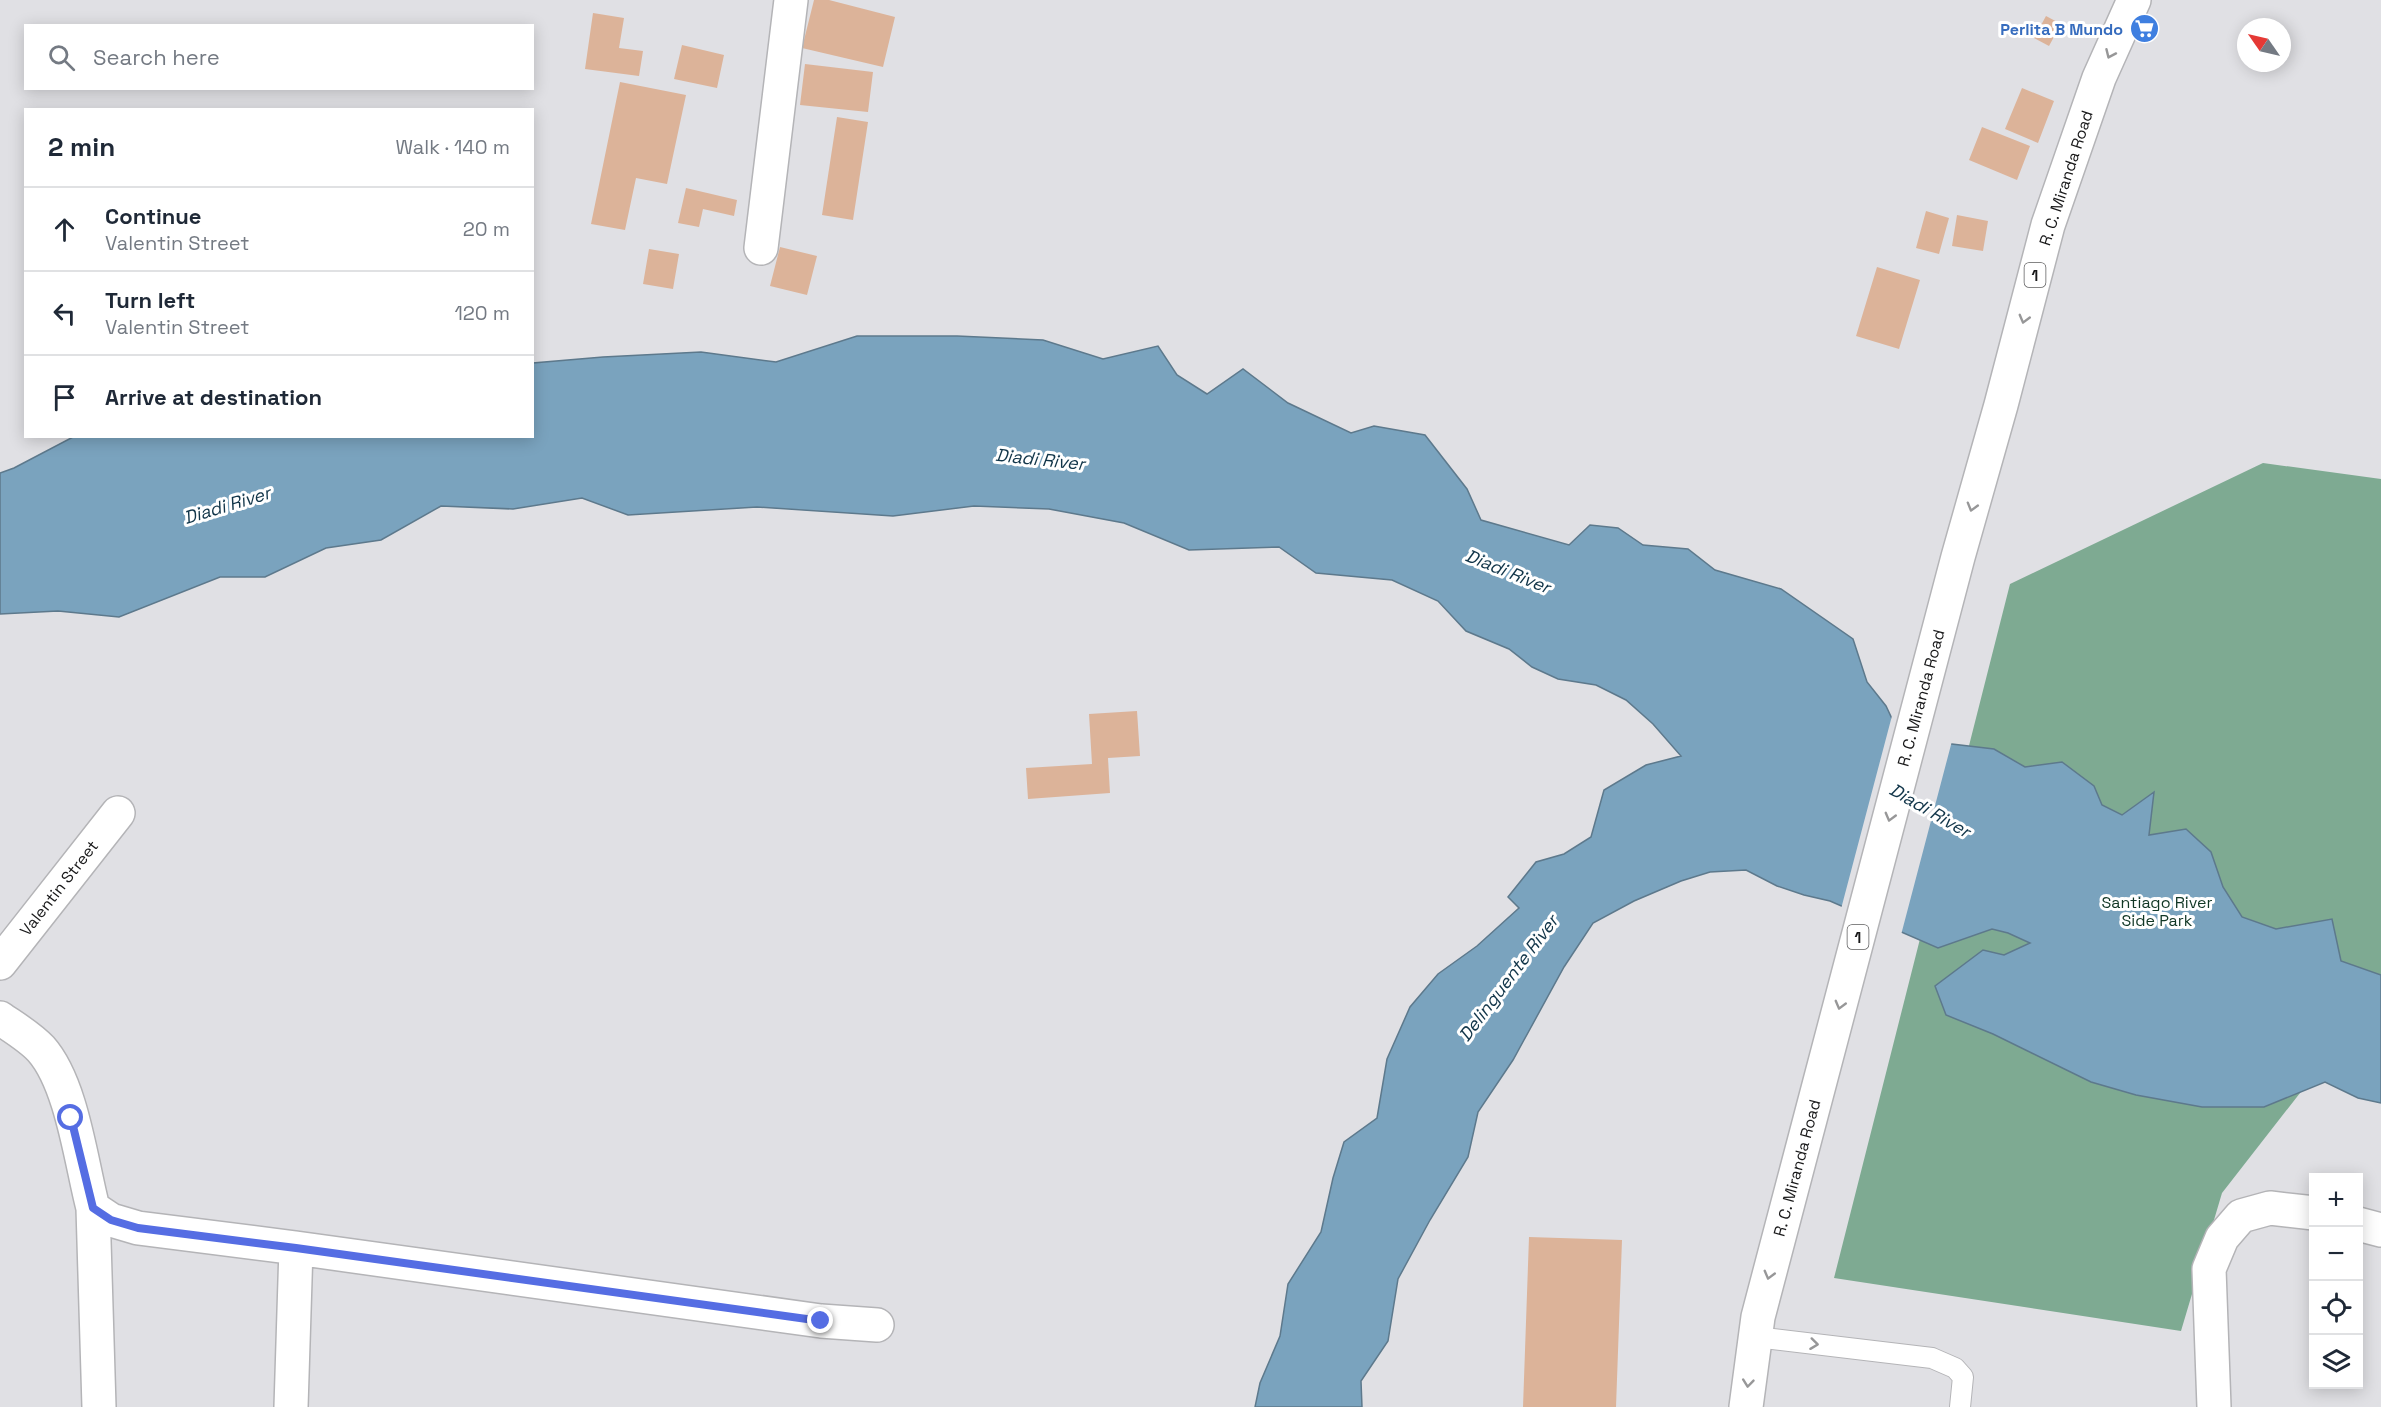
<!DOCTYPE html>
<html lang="en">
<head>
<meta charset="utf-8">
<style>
	body { margin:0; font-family:"Space Grotesk",sans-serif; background:#f2f2f3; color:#1f2937 }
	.controls { position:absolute; right:18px; bottom:18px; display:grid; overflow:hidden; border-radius:0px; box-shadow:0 3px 15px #0003 }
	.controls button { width:54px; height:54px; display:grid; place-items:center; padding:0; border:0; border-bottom:2px solid #e0e1e3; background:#fff; color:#1f2937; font:30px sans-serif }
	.compass { position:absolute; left:2237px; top:18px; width:54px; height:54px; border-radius:50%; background:#fff; box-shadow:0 3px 15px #0003; rotate:304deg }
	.stop { position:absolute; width:18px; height:18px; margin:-14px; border:4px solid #556de3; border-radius:50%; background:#fff }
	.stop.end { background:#556de3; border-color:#fff; box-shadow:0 2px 6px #0008 }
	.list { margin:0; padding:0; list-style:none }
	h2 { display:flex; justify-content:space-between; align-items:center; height:78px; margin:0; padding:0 24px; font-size:26px }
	h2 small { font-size:20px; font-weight:400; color:#747a83 }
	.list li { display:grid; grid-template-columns:39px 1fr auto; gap:18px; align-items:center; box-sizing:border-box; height:84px; padding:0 24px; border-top:2px solid #e0e1e3 }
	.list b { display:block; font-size:22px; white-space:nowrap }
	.list p { margin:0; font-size:20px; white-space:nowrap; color:#747a83 }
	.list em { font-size:20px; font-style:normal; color:#747a83 }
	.icon { flex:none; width:33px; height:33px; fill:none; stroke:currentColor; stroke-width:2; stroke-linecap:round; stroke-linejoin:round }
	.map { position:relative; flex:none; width:2381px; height:1407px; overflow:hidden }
	.search { position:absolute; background:#fff; box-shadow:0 3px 15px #0003; left:24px; top:24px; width:510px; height:66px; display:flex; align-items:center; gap:15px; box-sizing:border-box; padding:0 21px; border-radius:0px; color:#747a83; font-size:22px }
	.panel { position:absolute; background:#fff; box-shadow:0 3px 15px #0003; left:24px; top:108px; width:510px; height:330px; border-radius:0px }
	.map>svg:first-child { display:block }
</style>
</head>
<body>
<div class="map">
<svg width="2381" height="1407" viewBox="0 0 2381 1407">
	<rect width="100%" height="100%" fill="#e0e0e4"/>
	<path fill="#7eaa92" d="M2263,463L2381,479V989L2222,1193L2181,1331L1834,1278L2010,584Z"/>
	<path fill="#7aa3be" stroke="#5d798c" stroke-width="1.5" d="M857,336H957L1043,340L1103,359L1158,346L1177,375L1207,394L1243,369L1288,403L1351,433L1374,426L1425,435L1467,489L1481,520L1569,545L1590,525L1618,528L1643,545L1688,549L1715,570L1781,589L1853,639L1867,682L1886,706L1901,738L1994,749L2025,767L2062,762L2094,786L2102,805L2122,815L2154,792L2149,835L2186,829L2211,852L2223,887L2242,917L2276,929L2332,919L2341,961L2381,975V1103L2358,1098L2325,1082L2264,1107H2202L2136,1095L2091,1082L1993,1034L1946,1015L1935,986L1983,950L2004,955L2030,943L2008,933L1992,929L1938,948L1830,901L1804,895L1777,886L1746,870L1710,872L1681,881L1634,901L1593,923L1564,967L1513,1060L1478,1112L1468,1157L1430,1220L1398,1279L1388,1341L1361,1381L1362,1407H1255L1260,1383L1280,1336L1288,1284L1321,1232L1333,1178L1344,1142L1377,1118L1387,1059L1410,1007L1438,974L1477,946L1519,908L1508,897L1536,862L1564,854L1591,837L1604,790L1646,765L1681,756L1653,724L1626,700L1596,685L1558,679L1532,667L1509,649L1466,631L1438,601L1392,580L1316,573L1279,547L1189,550L1124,523L1049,509L974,506L893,516L757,507L628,515L582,498L513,509L441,506L381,540L326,548L265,577H220L119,617L58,611L0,614V473L14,468L73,437L532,436L533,363L603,357L701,352L776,362Z"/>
	<path fill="#e0e0e4" d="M1893,712L1903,736L1952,741L1901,935L1841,909Z"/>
	<path fill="#dcb399" d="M814,0H829L895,17L883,67L802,48Z
		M593,13L624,18L619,48L643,51L639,76L585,69Z
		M2046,16L2061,24L2049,46L2034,38Z
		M682,45L724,55L717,88L674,79Z
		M805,64L873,72L868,112L800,105Z
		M620,82L686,95L667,184L636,178L625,230L591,224Z
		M2022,88L2054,101L2038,143L2005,129Z
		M837,117L868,122L853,220L822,215Z
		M1982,127L2030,146L2017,180L1969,160Z
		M686,188L737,200L734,216L703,209L699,227L678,223Z
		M1926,211L1949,218L1939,254L1916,248Z
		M1957,215L1988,221L1983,251L1952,246Z
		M780,247L817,256L807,295L770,286Z
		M649,249L679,254L673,289L643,284Z
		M1877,267L1920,280L1899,349L1856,336Z
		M1137,711L1140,756L1108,758L1110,793L1028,799L1026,768L1092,764L1089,714Z
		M1529,1237L1622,1240L1616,1407H1523Z"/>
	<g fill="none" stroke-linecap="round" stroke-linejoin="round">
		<defs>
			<path id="service" d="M1756,1337L1932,1358L1955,1368L1963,1377L1960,1407"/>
			<path id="minor" d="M761,248L791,0
				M0,963L118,813
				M0,1018C13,1027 30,1037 41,1049C72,1084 81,1162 93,1208L111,1220L138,1228L296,1248L821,1321L877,1325
				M93,1208L99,1407
				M2358,1224L2381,1230
				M291,1407L296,1248
				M2214,1407L2209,1269L2222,1238L2241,1216L2270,1208L2314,1213"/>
			<path id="primary" d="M1746,1407L1758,1317L1958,557L2001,405L2048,225L2099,78L2134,0"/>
		</defs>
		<use href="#service" stroke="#b4b4b7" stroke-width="22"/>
		<use href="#minor" stroke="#b4b4b7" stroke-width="36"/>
		<use href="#primary" stroke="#b4b4b7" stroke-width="36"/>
		<use href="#service" stroke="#fff" stroke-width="20"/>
		<use href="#minor" stroke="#fff" stroke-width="33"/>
		<use href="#primary" stroke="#fff" stroke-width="33"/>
	</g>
	<defs><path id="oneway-chevron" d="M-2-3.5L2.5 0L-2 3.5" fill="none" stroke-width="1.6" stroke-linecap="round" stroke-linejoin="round" transform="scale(1.5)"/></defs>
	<g stroke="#979798">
		<use href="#oneway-chevron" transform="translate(2110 54) rotate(114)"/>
		<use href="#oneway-chevron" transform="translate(2024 319) rotate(105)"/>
		<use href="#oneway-chevron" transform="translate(1972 507) rotate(106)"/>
		<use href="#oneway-chevron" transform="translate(1890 817) rotate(105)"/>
		<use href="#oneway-chevron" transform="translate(1840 1005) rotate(105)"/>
		<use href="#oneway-chevron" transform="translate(1769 1275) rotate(105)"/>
		<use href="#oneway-chevron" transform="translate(1814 1344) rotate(7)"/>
		<use href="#oneway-chevron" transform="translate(1748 1383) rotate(96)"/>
	</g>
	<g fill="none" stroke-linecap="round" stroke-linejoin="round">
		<path stroke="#556de3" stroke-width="8" d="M71,1118L93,1208L111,1220L138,1228L296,1248L821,1321"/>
	</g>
	<defs>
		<symbol id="supermarket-disc" viewBox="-11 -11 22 22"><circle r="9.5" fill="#3f7fe0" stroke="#fff"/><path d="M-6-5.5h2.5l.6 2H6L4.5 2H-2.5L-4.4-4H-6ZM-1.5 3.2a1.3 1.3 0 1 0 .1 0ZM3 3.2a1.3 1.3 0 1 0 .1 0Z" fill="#fff"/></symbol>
	</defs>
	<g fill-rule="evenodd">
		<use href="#supermarket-disc" x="2128" y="12" width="33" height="33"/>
	</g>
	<g text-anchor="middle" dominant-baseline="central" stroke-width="6" stroke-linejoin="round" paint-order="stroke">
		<g fill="#fff" stroke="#5d5d5e" stroke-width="1.5">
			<rect x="2024.5" y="263" width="21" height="24" rx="4.5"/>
			<rect x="1847.5" y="925" width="21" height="24" rx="4.5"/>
		</g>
		<g font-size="15" font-weight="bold" fill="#181819">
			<text x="2035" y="275">1</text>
			<text x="1858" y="937">1</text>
		</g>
		<g font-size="16" font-weight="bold" fill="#366cbe" stroke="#fff" text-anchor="end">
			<text x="2123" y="29">Perlita B Mundo</text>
		</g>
		<g font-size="16" fill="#181819" stroke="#fff">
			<text transform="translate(2066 178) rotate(-72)">R. C. Miranda Road</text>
			<text transform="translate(1921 698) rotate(-75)">R. C. Miranda Road</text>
			<text transform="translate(59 888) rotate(-52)">Valentin Street</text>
			<text transform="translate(1797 1168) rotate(-75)">R. C. Miranda Road</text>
		</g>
		<g font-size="16" fill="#113725" stroke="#fff">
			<text x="2157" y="902">Santiago River<tspan x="2157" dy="18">Side Park</tspan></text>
		</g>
		<g font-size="18" font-style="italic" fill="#113549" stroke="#fff">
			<text transform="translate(1040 459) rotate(6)">Diadi River</text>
			<text transform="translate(227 505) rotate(-17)">Diadi River</text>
			<text transform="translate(1508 571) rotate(22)">Diadi River</text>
			<text transform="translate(1930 810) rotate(30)">Diadi River</text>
			<text transform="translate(1508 978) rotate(-53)">Delinguente River</text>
		</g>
	</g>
</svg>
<div class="controls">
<button>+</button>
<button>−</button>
<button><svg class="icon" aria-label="locate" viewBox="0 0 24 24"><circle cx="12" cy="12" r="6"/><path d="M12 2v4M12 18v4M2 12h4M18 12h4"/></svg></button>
<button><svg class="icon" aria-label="layers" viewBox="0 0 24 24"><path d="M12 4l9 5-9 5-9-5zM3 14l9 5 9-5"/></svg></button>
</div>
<svg class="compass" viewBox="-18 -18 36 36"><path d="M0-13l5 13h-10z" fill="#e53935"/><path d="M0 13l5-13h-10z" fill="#747a83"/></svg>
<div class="stop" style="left:71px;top:1118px"></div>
<div class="stop end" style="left:821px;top:1321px"></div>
<div class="search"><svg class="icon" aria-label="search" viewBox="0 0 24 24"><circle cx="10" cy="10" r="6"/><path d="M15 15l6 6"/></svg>Search here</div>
<section class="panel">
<h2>2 min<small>Walk · 140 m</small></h2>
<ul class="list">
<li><svg class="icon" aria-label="ahead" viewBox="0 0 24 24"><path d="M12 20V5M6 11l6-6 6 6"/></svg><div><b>Continue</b><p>Valentin Street</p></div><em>20 m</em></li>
<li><svg class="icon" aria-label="left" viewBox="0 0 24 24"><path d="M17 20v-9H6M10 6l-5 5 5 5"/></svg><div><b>Turn left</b><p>Valentin Street</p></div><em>120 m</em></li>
<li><svg class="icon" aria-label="arrive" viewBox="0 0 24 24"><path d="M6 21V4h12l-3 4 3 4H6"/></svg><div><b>Arrive at destination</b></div></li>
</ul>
</section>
</div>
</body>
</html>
